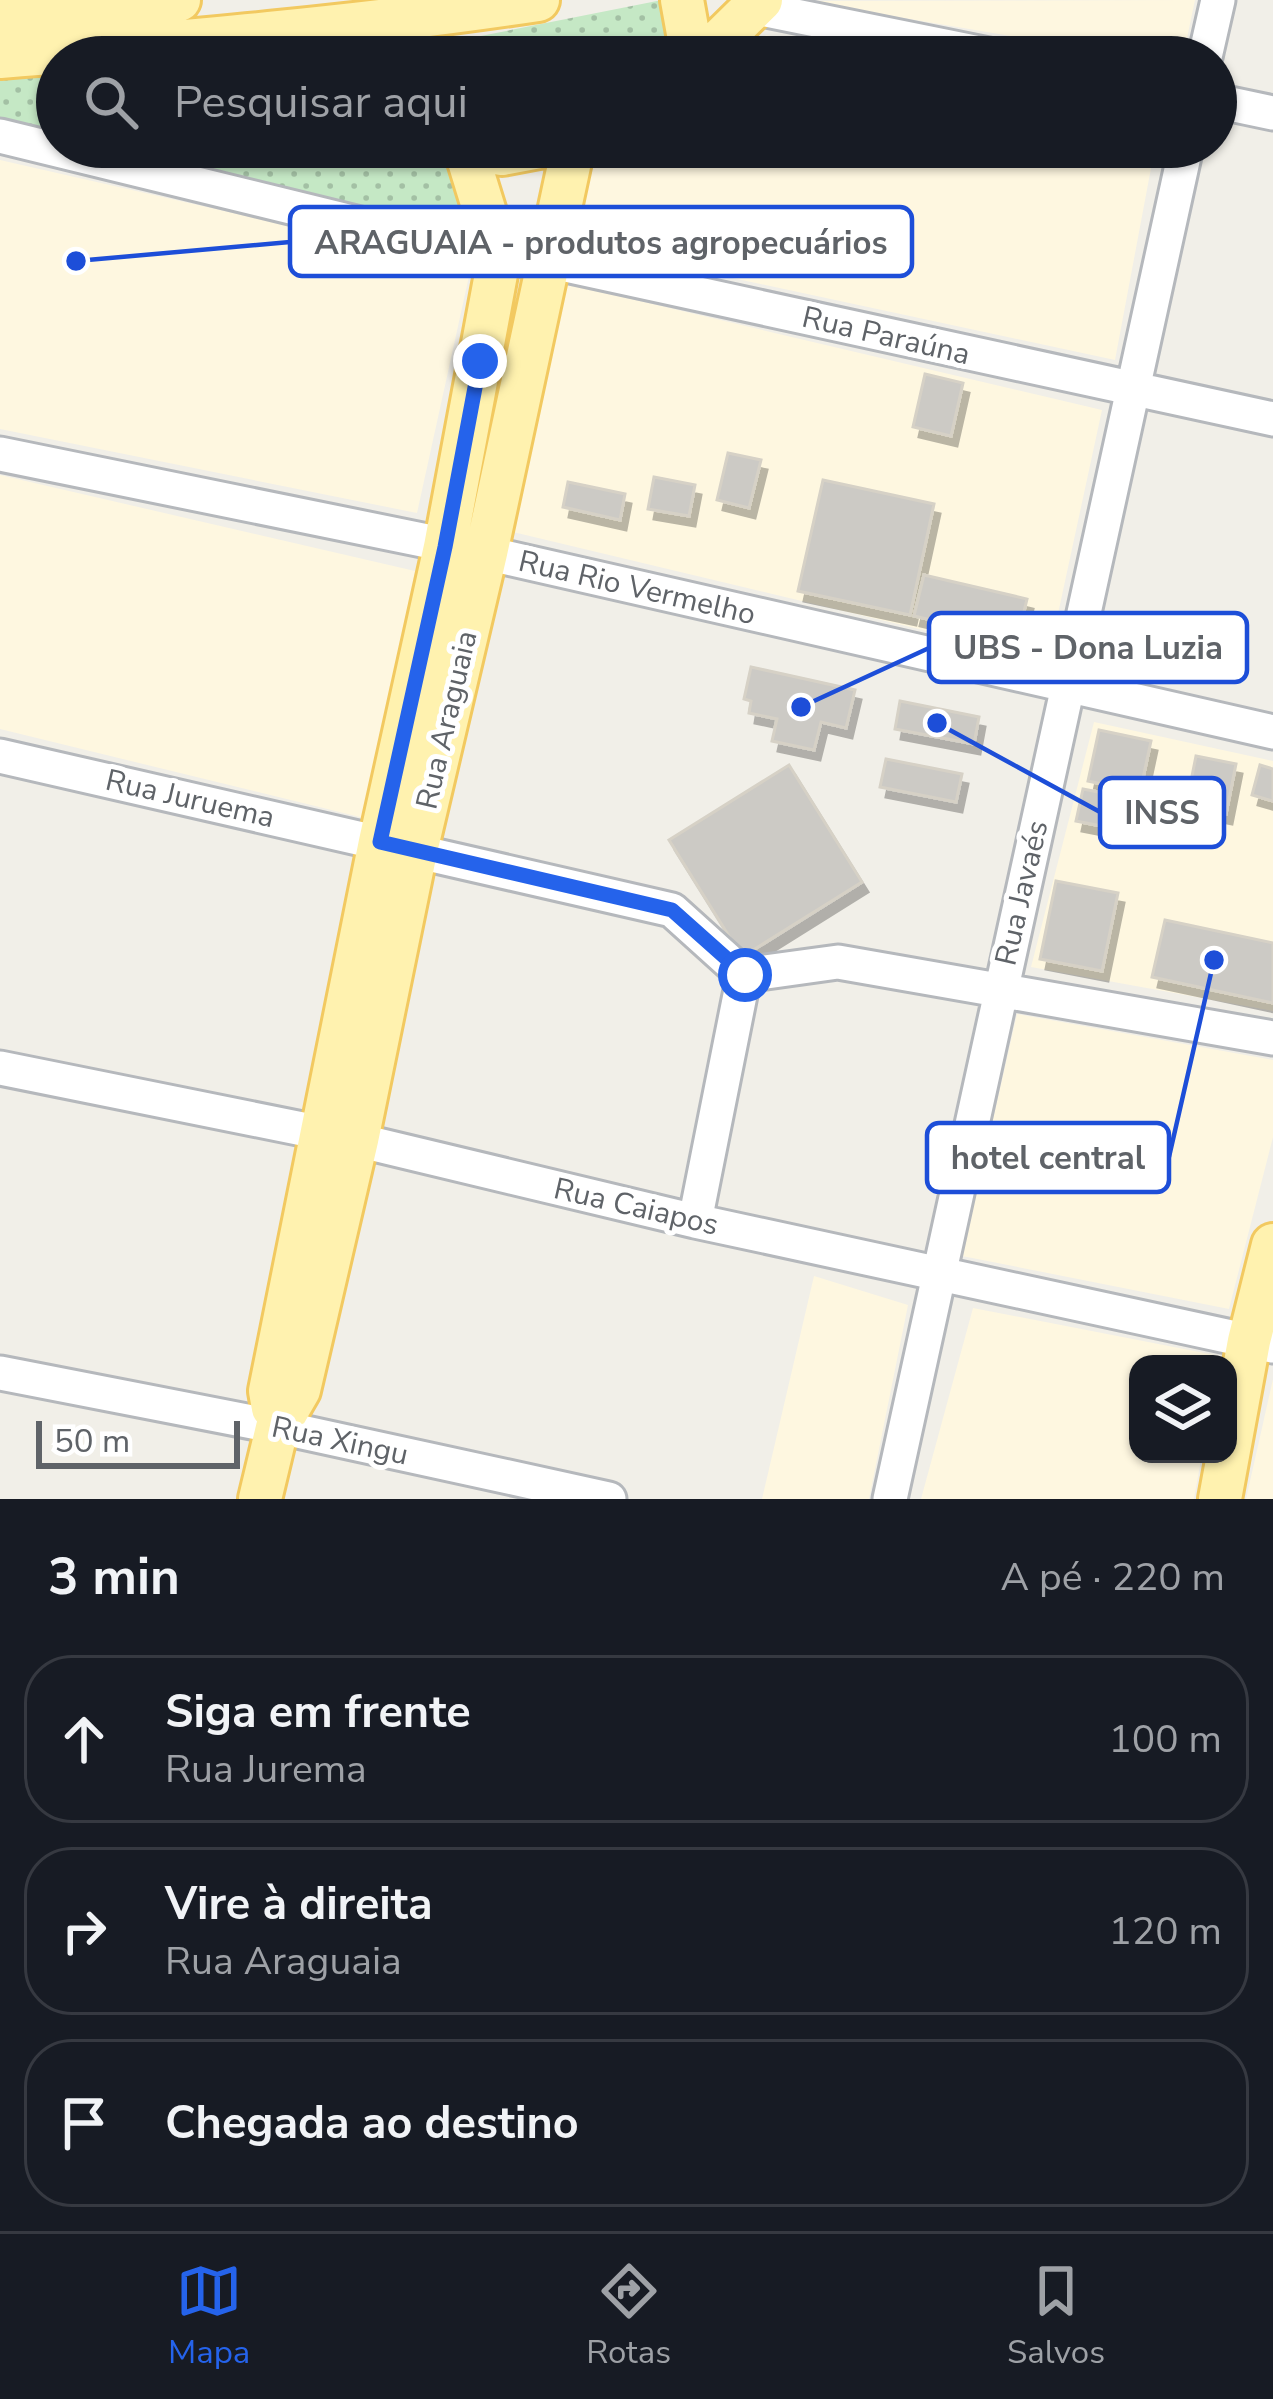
<!DOCTYPE html>
<html lang="pt">
<head>
<meta charset="utf-8">
<style>
	body { margin:0; font-family:"Nunito Sans",sans-serif; background:#20242c; color:#f1f3f6 }
	.controls { position:absolute; right:36px; bottom:36px; display:grid; overflow:hidden; border-radius:24px; box-shadow:0 3px 9px #0004 }
	.controls button { width:108px; height:108px; display:grid; place-items:center; padding:0; border:0; border-bottom:3px solid #363941; background:#171b24; color:#f1f3f6; font:60px sans-serif }
	.scale { position:absolute; left:36px; bottom:30px; width:204px; box-sizing:border-box; padding-left:12px; border:6px solid #5f6368; border-top:0; font-size:33px; line-height:42px; white-space:nowrap; color:#5f6368; -webkit-text-stroke:9px #fff; paint-order:stroke }
	.stop { position:absolute; width:36px; height:36px; margin:-27px; border:9px solid #2563eb; border-radius:50%; background:#fff }
	.stop.end { background:#2563eb; border-color:#fff; box-shadow:0 3px 12px #0008 }
	.list { margin:0; padding:0; list-style:none }
	h2 { display:flex; justify-content:space-between; align-items:center; height:156px; margin:0; padding:0 48px; font-size:51px }
	h2 small { font-size:39px; font-weight:400; color:#9ea1a6 }
	.list li { display:grid; grid-template-columns:78px 1fr auto; gap:36px; align-items:center; box-sizing:border-box; height:168px; margin:0 24px 24px; padding:0 24px; border:3px solid #363941; border-radius:48px }
	.list b { display:block; font-size:45px; white-space:nowrap }
	.list p { margin:0; font-size:39px; white-space:nowrap; color:#9ea1a6 }
	.list em { font-size:39px; font-style:normal; color:#9ea1a6 }
	.icon { flex:none; width:66px; height:66px; fill:none; stroke:currentColor; stroke-width:2; stroke-linecap:round; stroke-linejoin:round }
	.map { position:relative; flex:none; width:1273px; height:1499px; overflow:hidden }
	.search { position:absolute; background:#171b24; box-shadow:0 3px 9px #0004; left:36px; right:36px; top:36px; height:132px; display:flex; align-items:center; gap:30px; box-sizing:border-box; padding:0 42px; border-radius:66px; color:#9ea1a6; font-size:45px }
	.sheet { height:732px; background:#171b24 }
	nav { display:flex; justify-content:space-around; align-items:center; box-sizing:border-box; height:168px; border-top:3px solid #363941; background:#171b24; font-size:33px; color:#9ea1a6 }
	nav a { display:grid; justify-items:center; gap:6px }
	nav .on { color:#2563eb }
	.map>svg:first-child { display:block }
</style>
</head>
<body>
<div class="map">
<svg width="1273" height="1499" viewBox="0 0 1273 1499">
	<defs>
		<pattern id="grass-dots" width="8" height="8" patternUnits="userSpaceOnUse" patternTransform="scale(3)"><rect width="8" height="8" fill="#c5e8c5"/><path d="M2 2h.1M6 6h.1" fill="none" stroke="#a3c0a4" stroke-width="1.8" stroke-linecap="round"/></pattern>
		<filter id="shadow"><feDropShadow dx="6" dy="10" stdDeviation="0" flood-color="#0004"/></filter>
	</defs>
	<rect width="100%" height="100%" fill="#f1efe8"/>
	<path fill="#fef7e0" d="M1195,0L1183,57H1134L803,1Z
		M766,35L872,57H746Z
		M607,147H1155L1115,360L574,244L596,152Z
		M0,160L471,267L417,513L0,429Z
		M563,283L1102,410L1048,660L513,532Z
		M0,475L415,571L364,818L0,729Z
		M1094,722L1273,761V1011L1031,967Z
		M1017,1014L1273,1060V1137L1229,1309L962,1256Z
		M814,1276L908,1305L869,1499H762Z
		M973,1308L1220,1356L1219,1364H1138V1454H1202L1194,1499H921Z
		M1273,1379V1499H1246Z"/>
	<path fill="url(#grass-dots)" d="M662,0L675,57H425V47Z
		M57,75V136L0,123V79Z
		M106,147H430L460,184L469,220L456,227Z"/>
	<path fill="#cccac5" stroke="#d6d1c6" stroke-width="3" filter="url(#shadow)" d="M925,374L963,383L951,436L913,427Z
		M728,453L761,460L749,508L717,500Z
		M654,477L695,485L689,516L648,509Z
		M823,480L934,504L910,615L798,591Z
		M568,482L625,494L620,520L563,507Z
		M924,575L1027,599L1017,640L914,616Z
		M751,667L855,690L846,728L821,722L814,750L772,741L777,719L749,713L751,701L744,699Z
		M900,701L979,717L974,744L895,729Z
		M1099,730L1151,741L1140,792L1088,781Z
		M1196,756L1236,764L1226,814L1186,806Z
		M886,759L962,774L956,802L880,787Z
		M789,765L862,882L742,957L669,840Z
		M1260,765L1273,769V801L1252,795Z
		M1083,789L1144,801L1137,833L1076,821Z
		M1056,881L1118,893L1102,971L1040,959Z
		M1165,920L1273,943V1003L1152,977Z"/>
	<g fill="none" stroke-linecap="round" stroke-linejoin="round">
		<defs>
			<path id="minor" d="M756,8L999,57
				M1205,57L1218,0
				M1216,101L1273,113
				M0,136L499,258L547,261L1273,419
				M0,454L486,553L1273,732
				M0,756L672,910L744,975L838,962L1273,1038
				M0,1068L357,1140L695,1221L1273,1346
				M695,1221L744,975
				M0,1373L288,1429L609,1499
				M890,1499L1186,147"/>
			<path id="major" d="M682,0L691,50L688,57
				M0,17L179,0
				M0,57C180,42 359,27 538,0
				M703,57L761,0
				M463,147L502,154L539,147
				M273,1408L270,1391L380,842L445,547L499,258L465,148
				M260,1499L277,1428L299,1390L357,1140L416,851L486,553L573,147
				M1220,1499L1249,1341L1273,1245"/>
		</defs>
		<use href="#minor" stroke="#b5b8bc" stroke-width="39"/>
		<use href="#major" stroke="#f2c960" stroke-width="48"/>
		<use href="#minor" stroke="#fff" stroke-width="33"/>
		<use href="#major" stroke="#fff2af" stroke-width="42"/>
	</g>
	<g fill="none" stroke-linecap="round" stroke-linejoin="round">
		<path stroke="#2563eb" stroke-width="15" d="M480,361L445,547L380,842L672,910L745,975"/>
	</g>
	<g text-anchor="middle" dominant-baseline="central" stroke-width="10" stroke-linejoin="round" paint-order="stroke">
		<g font-size="30" fill="#5f6368" stroke="#fff">
			<text transform="translate(886 336) rotate(13)">Rua Paraúna</text>
			<text transform="translate(637 588) rotate(13)">Rua Rio Vermelho</text>
			<text transform="translate(447 720) rotate(-77)">Rua Araguaia</text>
			<text transform="translate(190 799) rotate(13)">Rua Juruema</text>
			<text transform="translate(1022 893) rotate(-77)">Rua Javaés</text>
			<text transform="translate(636 1207) rotate(13)">Rua Caiapos</text>
			<text transform="translate(340 1441) rotate(12)">Rua Xingu</text>
		</g>
	</g>
	<path fill="none" stroke="#1d4ed8" stroke-width="4.5" d="M76 261L290 242M801 707L929 648M937 723L1100 812M1214 960L1169 1157"/>
	<g fill="#1d4ed8" stroke="#fff" stroke-width="4.5">
		<circle cx="76" cy="261" r="12"/>
		<circle cx="801" cy="707" r="12"/>
		<circle cx="937" cy="723" r="12"/>
		<circle cx="1214" cy="960" r="12"/>
	</g>
	<g fill="#fff" stroke="#1d4ed8" stroke-width="4.5">
		<rect x="290" y="207" width="622" height="69" rx="12"/>
		<rect x="929" y="613" width="318" height="69" rx="12"/>
		<rect x="1100" y="778" width="124" height="69" rx="12"/>
		<rect x="927" y="1123" width="242" height="69" rx="12"/>
	</g>
	<g font-size="33" text-anchor="middle" font-weight="bold" fill="#5f6368">
		<text x="601" y="254">ARAGUAIA - produtos agropecuários</text>
		<text x="1088" y="659">UBS - Dona Luzia</text>
		<text x="1162" y="824">INSS</text>
		<text x="1048" y="1169">hotel central</text>
	</g>
</svg>
<div class="controls">
<button><svg class="icon" aria-label="layers" viewBox="0 0 24 24"><path d="M12 4l9 5-9 5-9-5zM3 14l9 5 9-5"/></svg></button>
</div>
<div class="scale">50 m</div>
<div class="stop" style="left:745px;top:975px"></div>
<div class="stop end" style="left:480px;top:361px"></div>
<div class="search"><svg class="icon" aria-label="search" viewBox="0 0 24 24"><circle cx="10" cy="10" r="6"/><path d="M15 15l6 6"/></svg>Pesquisar aqui</div>
</div>
<section class="sheet">
<h2>3 min<small>A pé · 220 m</small></h2>
<ul class="list">
<li><svg class="icon" aria-label="ahead" viewBox="0 0 24 24"><path d="M12 20V5M6 11l6-6 6 6"/></svg><div><b>Siga em frente</b><p>Rua Jurema</p></div><em>100 m</em></li>
<li><svg class="icon" aria-label="right" viewBox="0 0 24 24"><path d="M7 20v-9h11M14 6l5 5-5 5"/></svg><div><b>Vire à direita</b><p>Rua Araguaia</p></div><em>120 m</em></li>
<li><svg class="icon" aria-label="arrive" viewBox="0 0 24 24"><path d="M6 21V4h12l-3 4 3 4H6"/></svg><div><b>Chegada ao destino</b></div></li>
</ul>
</section>
<nav>
<a class="on"><svg class="icon" aria-label="map" viewBox="0 0 24 24"><path d="M3 6l6-2 6 2 6-2v14l-6 2-6-2-6 2zM9 4v14M15 6v14"/></svg>Mapa</a>
<a><svg class="icon" aria-label="directions" viewBox="0 0 24 24"><path d="M12 3l9 9-9 9-9-9zM9 14v-3h6M13 9l2 2-2 2"/></svg>Rotas</a>
<a><svg class="icon" aria-label="saved" viewBox="0 0 24 24"><path d="M7 4h10v16l-5-4-5 4z"/></svg>Salvos</a>
</nav>
</body>
</html>
